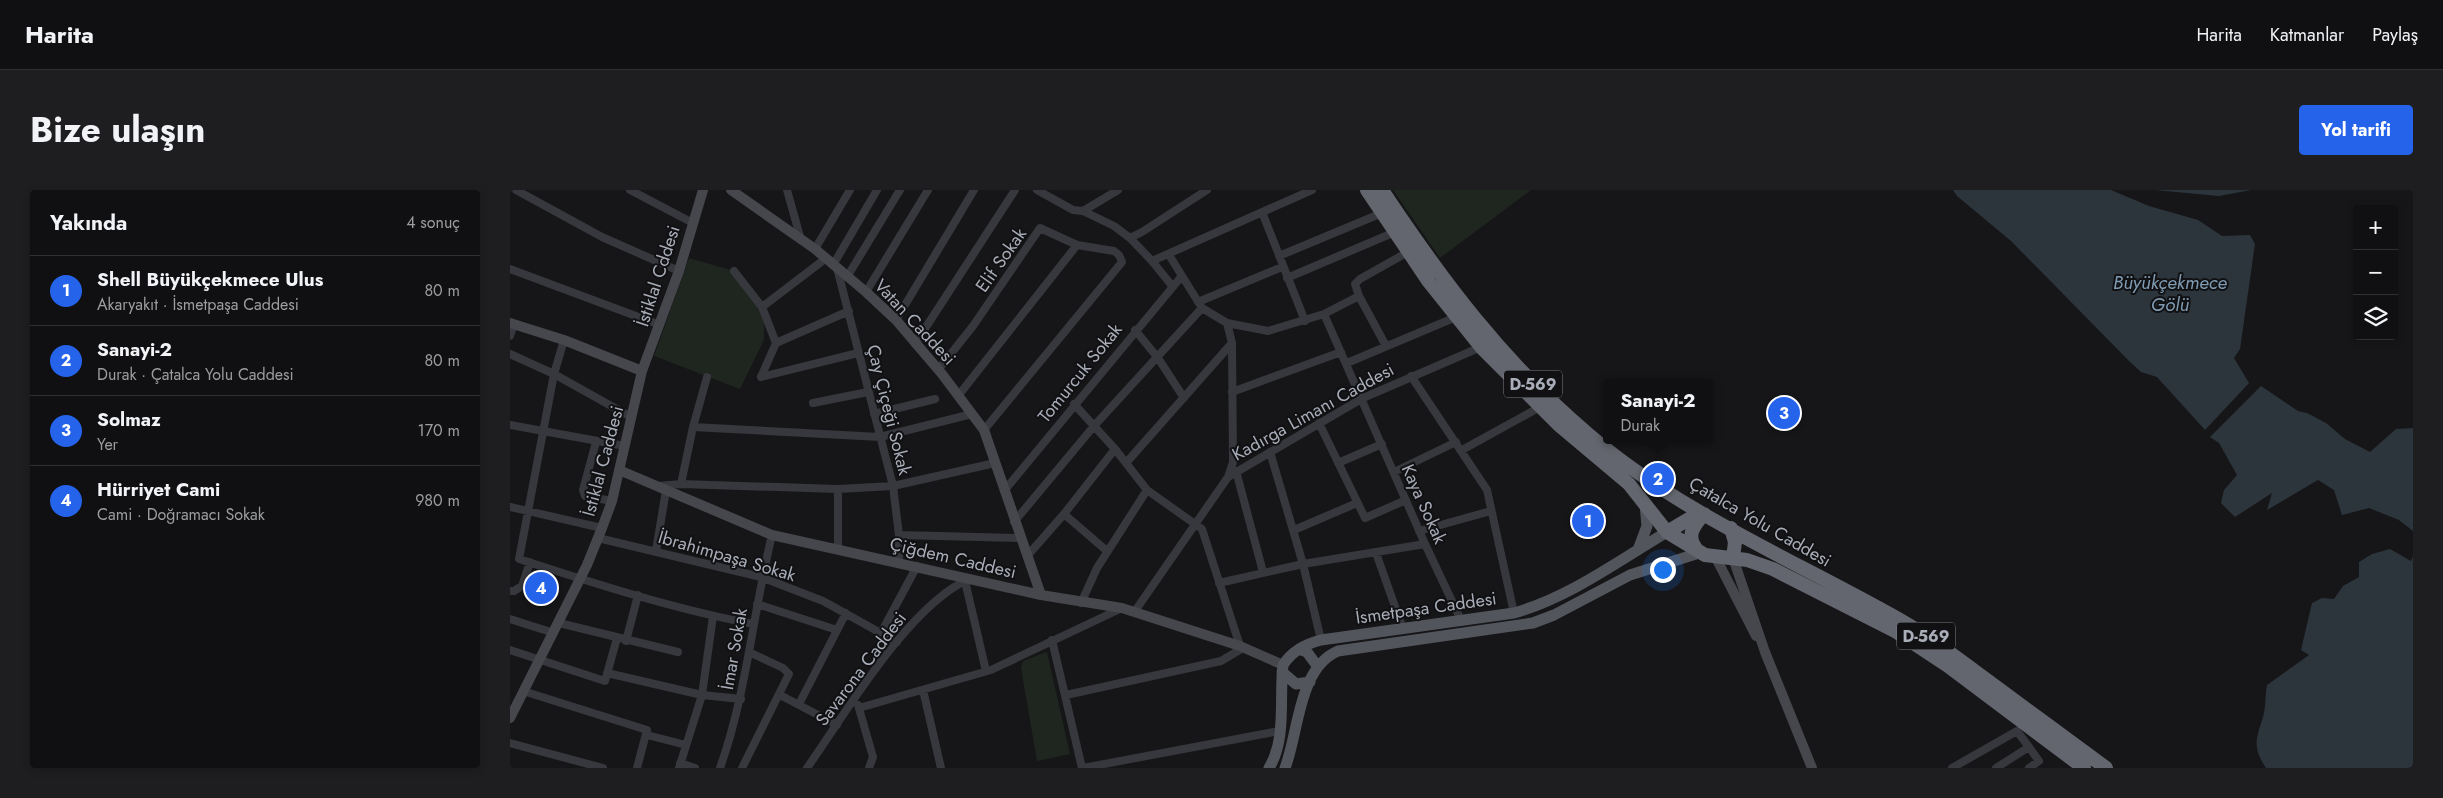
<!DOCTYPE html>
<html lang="tr">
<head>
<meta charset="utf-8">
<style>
	body { margin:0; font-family:Jost,sans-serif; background:#1e1e20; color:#f1f3f6 }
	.controls { position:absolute; right:15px; top:15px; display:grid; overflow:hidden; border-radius:5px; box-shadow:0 2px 8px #0003 }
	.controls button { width:45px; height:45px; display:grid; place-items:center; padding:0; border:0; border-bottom:1px solid #303032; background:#101012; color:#f1f3f6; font:25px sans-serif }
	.you { position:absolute; left:1152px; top:379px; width:18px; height:18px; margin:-12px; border:4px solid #fff; border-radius:50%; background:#1a73e8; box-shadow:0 0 0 8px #1a73e833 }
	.badge { display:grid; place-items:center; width:32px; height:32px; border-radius:50%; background:#2563eb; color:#fff; font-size:16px; font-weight:700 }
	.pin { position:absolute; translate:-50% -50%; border:2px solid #fff; box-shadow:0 1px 5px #0006 }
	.popup { position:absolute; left:1093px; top:189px; width:110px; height:65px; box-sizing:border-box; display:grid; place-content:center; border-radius:5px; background:#101012; filter:drop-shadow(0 1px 4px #0005); font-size:16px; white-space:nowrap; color:#9c9d9f }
	.popup b { font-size:19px; color:#f1f3f6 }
	.popup::after { content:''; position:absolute; left:50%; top:100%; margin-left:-10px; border:10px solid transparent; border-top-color:#101012 }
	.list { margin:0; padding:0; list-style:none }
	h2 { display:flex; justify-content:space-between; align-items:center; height:65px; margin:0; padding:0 20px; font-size:21px }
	h2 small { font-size:16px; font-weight:400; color:#9c9d9f }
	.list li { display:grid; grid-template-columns:32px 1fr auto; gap:15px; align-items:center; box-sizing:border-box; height:70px; padding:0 20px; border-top:1px solid #303032 }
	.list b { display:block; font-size:19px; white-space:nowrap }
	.list p { margin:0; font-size:16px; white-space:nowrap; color:#9c9d9f }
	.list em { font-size:16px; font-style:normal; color:#9c9d9f }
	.icon { flex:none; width:28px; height:28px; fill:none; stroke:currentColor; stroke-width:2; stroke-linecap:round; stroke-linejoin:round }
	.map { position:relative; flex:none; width:1903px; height:578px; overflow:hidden; border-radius:5px }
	header { display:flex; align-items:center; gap:30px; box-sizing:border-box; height:70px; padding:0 25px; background:#101012; border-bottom:1px solid #303032 }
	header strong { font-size:24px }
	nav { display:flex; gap:28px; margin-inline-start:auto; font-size:18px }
	.intro { display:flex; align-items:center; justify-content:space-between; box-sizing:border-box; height:120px; padding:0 30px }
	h1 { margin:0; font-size:35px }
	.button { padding:12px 22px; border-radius:5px; background:#2563eb; color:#fff; font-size:18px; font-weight:700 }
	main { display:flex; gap:30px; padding:0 30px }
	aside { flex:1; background:#101012; border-radius:5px; box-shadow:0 2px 8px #0003 }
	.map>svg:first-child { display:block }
</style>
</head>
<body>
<header>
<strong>Harita</strong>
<nav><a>Harita</a><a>Katmanlar</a><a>Paylaş</a></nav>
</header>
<div class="intro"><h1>Bize ulaşın</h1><a class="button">Yol tarifi</a></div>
<main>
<aside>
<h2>Yakında<small>4 sonuç</small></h2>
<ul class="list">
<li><span class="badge">1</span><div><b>Shell Büyükçekmece Ulus</b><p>Akaryakıt · İsmetpaşa Caddesi</p></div><em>80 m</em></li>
<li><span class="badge">2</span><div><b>Sanayi-2</b><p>Durak · Çatalca Yolu Caddesi</p></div><em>80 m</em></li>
<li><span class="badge">3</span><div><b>Solmaz</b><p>Yer</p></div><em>170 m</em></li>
<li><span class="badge">4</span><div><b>Hürriyet Cami</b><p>Cami · Doğramacı Sokak</p></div><em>980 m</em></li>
</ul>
</aside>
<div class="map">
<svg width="1903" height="578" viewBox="0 0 1903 578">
	<rect width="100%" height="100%" fill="#161618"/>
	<path fill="#1e261f" d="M883,0H1021L930,68Z
		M179,68L224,81L239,101L254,130V150L230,199L144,166Z
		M537,462L560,564L527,571L511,478L513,471Z"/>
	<path fill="#2c353c" d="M1443,0H1601L1639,16L1688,30L1712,46L1740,45L1745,54L1730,159L1724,168L1739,193L1695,240L1647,187L1631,182L1619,171L1501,51L1447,6Z
		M1645,0H1741L1709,6Z
		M1751,196L1788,221L1797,223L1816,233L1835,249L1860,262L1886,239L1903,238V341L1889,330L1859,318L1832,325L1824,300L1808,290L1757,320L1762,303L1725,327L1711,313L1714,300L1727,285L1709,253L1700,247Z
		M1880,359L1901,371L1903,366V578H1756C1742,556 1746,550 1753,527C1756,518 1755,505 1757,495L1799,465L1791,460L1802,413L1812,408L1824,409L1833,396L1849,387V372L1862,364Z"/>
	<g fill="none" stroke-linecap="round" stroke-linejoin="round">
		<path stroke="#37383d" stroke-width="8" d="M6,0L92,47L169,81
			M120,0L183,33
			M277,0L291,50
			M527,0L563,20L573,21L604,36L620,48L642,71L663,97
			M573,21L608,0
			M752,22L795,131
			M620,48L632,42L697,0
			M305,59L340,0
			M659,65L692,118L717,133L758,141L814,124L849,106L845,94L850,89L898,62
			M769,66L872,23
			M642,71L802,0
			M323,75L367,0
			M327,78L383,296L389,345V372
			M0,79L150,135
			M224,81L252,117L266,153
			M337,87L390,0
			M777,88L885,42
			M356,102L418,0
			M849,106L876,156
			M688,112L772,77
			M252,117L315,69
			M814,124L915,354L951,430
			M386,130L464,0
			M717,133L722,153L723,272L718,287
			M625,140L648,168L674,208
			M0,146L4,134
			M54,150L44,184L9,369C86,394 164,419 243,434
			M266,153L339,121
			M405,154L505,0
			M0,164L44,184L121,227
			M837,173L946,127
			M428,180L463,136L530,38L567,55L604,61L609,65L612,72L474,240
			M901,186L977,300L1004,423
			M251,187L348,163
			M251,187L266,153
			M722,202L831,162
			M448,206L567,55
			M303,213L358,202
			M564,214L605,259L637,300L692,339L730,456
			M364,224L425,209
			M809,233L855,328L896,310
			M0,235L115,256
			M183,237L370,247L462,224
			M86,252L73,300L75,306L102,311
			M952,260L1030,217
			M760,262L793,374L811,450
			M616,273L722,153
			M828,273L872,254
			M726,281L753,382
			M884,282L946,252
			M171,294L183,237L197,187
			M148,296L171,294L328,299L383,296L485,273
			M328,299V360
			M494,301L671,87
			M0,317L92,338
			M554,324L597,361
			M504,332L584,236L692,118
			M784,340L847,313
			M909,341L981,321
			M389,345L511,348
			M88,348L251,387L313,411L387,452
			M146,361L156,300
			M866,363L893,439
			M518,365L554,324L605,259
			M455,391L476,481
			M709,393L793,374L915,354
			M0,401H4L12,396L20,372
			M571,413L587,378L637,300
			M247,414L327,440
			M625,421L718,287L853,208L971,157
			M0,429L44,443
			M49,433L168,462
			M371,443L407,376
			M542,450L572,578
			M116,451L128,405
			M0,460L95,491L107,448
			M97,483L192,505L231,509
			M413,500L431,578
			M13,501L137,540L127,578
			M270,505L327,535
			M556,505L711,471L733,458
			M289,514L336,423
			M348,515L363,567L359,578
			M349,518L481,480L612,418
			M137,545L176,555
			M0,553L93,578
			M1519,557L1529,571L1519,578
			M170,573L185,578
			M169,578L192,505L203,426
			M210,578C237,502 243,422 262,345
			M232,578L279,484L273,478L239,462
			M297,578C335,524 399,415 459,389
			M573,578L769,541
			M1442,578L1507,541L1519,557L1486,578"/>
		<path stroke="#45474d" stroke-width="10" d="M221,0L305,59L356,102L386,130L432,184L474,240L531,405
			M0,133L54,150L132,181
			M109,280L262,345L531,405L612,418L730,456L773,475
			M1206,368L1246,446
			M1223,368L1255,462L1302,578
			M0,528L77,375L92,338L102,311L132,181L169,81L193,0"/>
		<path stroke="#53555c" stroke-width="11" d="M1128,360L1137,336L1135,314
			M789,459L797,462L808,477
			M772,482L786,494L800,492
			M759,578C777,549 769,507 773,475C782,461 795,454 811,450L1004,423C1060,407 1108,371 1157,342
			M775,578C789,542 788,478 828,461L1023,433L1044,425L1120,385L1189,363"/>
		<path stroke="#63666e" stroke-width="14" d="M857,0L919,92L971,157L1050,236L1119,294L1157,342L1195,365L1237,370L1263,379L1385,441L1438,476L1574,578
			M872,0C933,92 993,172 1078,244C1172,325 1291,373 1397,434C1426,451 1452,472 1478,491C1517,520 1557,549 1596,578
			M1221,338L1225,352L1223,368
			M1157,342L1184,326L1193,324
			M1188,361C1175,347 1183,336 1194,324"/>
	</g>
	<g text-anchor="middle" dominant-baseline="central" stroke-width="4" stroke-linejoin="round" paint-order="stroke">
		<g fill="#111113" stroke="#7b7e86" stroke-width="1">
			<rect x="994" y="180.5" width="58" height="27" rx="4"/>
			<rect x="1387" y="432.5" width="58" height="27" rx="4"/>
		</g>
		<g font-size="16" font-weight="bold" fill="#a8adb8">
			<text x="1023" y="194">D-569</text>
			<text x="1416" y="446">D-569</text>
		</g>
		<g font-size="18" fill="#a8adb8" stroke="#111113">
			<text transform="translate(491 70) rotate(-55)">Elif Sokak</text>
			<text transform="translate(148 86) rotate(-72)">İstiklal Cddesi</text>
			<text transform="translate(405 132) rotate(47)">Vatan Caddesi</text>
			<text transform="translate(570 183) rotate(-51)">Tomurcuk Sokak</text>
			<text transform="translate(379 220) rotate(76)">Çay Çiçeği Sokak</text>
			<text transform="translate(803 222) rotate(-29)">Kadırga Limanı Caddesi</text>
			<text transform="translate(93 271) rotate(-75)">İstiklal Caddesi</text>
			<text transform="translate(914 314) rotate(66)">Kaya Sokak</text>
			<text transform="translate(1250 332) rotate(30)">Çatalca Yolu Caddesi</text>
			<text transform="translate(217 366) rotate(16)">İbrahimpaşa Sokak</text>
			<text transform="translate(443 368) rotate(13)">Çiğdem Caddesi</text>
			<text transform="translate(916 418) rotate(-8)">İsmetpaşa Caddesi</text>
			<text transform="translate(224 459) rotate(-80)">İmar Sokak</text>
			<text transform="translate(351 479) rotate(-53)">Savarona Caddesi</text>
		</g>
		<g font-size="19" font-style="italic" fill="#7f9bb3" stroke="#111113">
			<text x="1660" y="92">Büyükçekmece<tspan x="1660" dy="22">Gölü</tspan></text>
		</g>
	</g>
</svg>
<div class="controls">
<button>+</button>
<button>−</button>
<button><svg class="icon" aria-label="layers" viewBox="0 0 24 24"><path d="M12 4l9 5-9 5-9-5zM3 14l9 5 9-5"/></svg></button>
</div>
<div class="you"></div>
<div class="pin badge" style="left:1078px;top:331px">1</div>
<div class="pin badge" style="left:1148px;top:289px">2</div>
<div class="popup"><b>Sanayi-2</b>Durak</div>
<div class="pin badge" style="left:1274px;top:223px">3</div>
<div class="pin badge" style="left:31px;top:398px">4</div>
</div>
</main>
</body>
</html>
